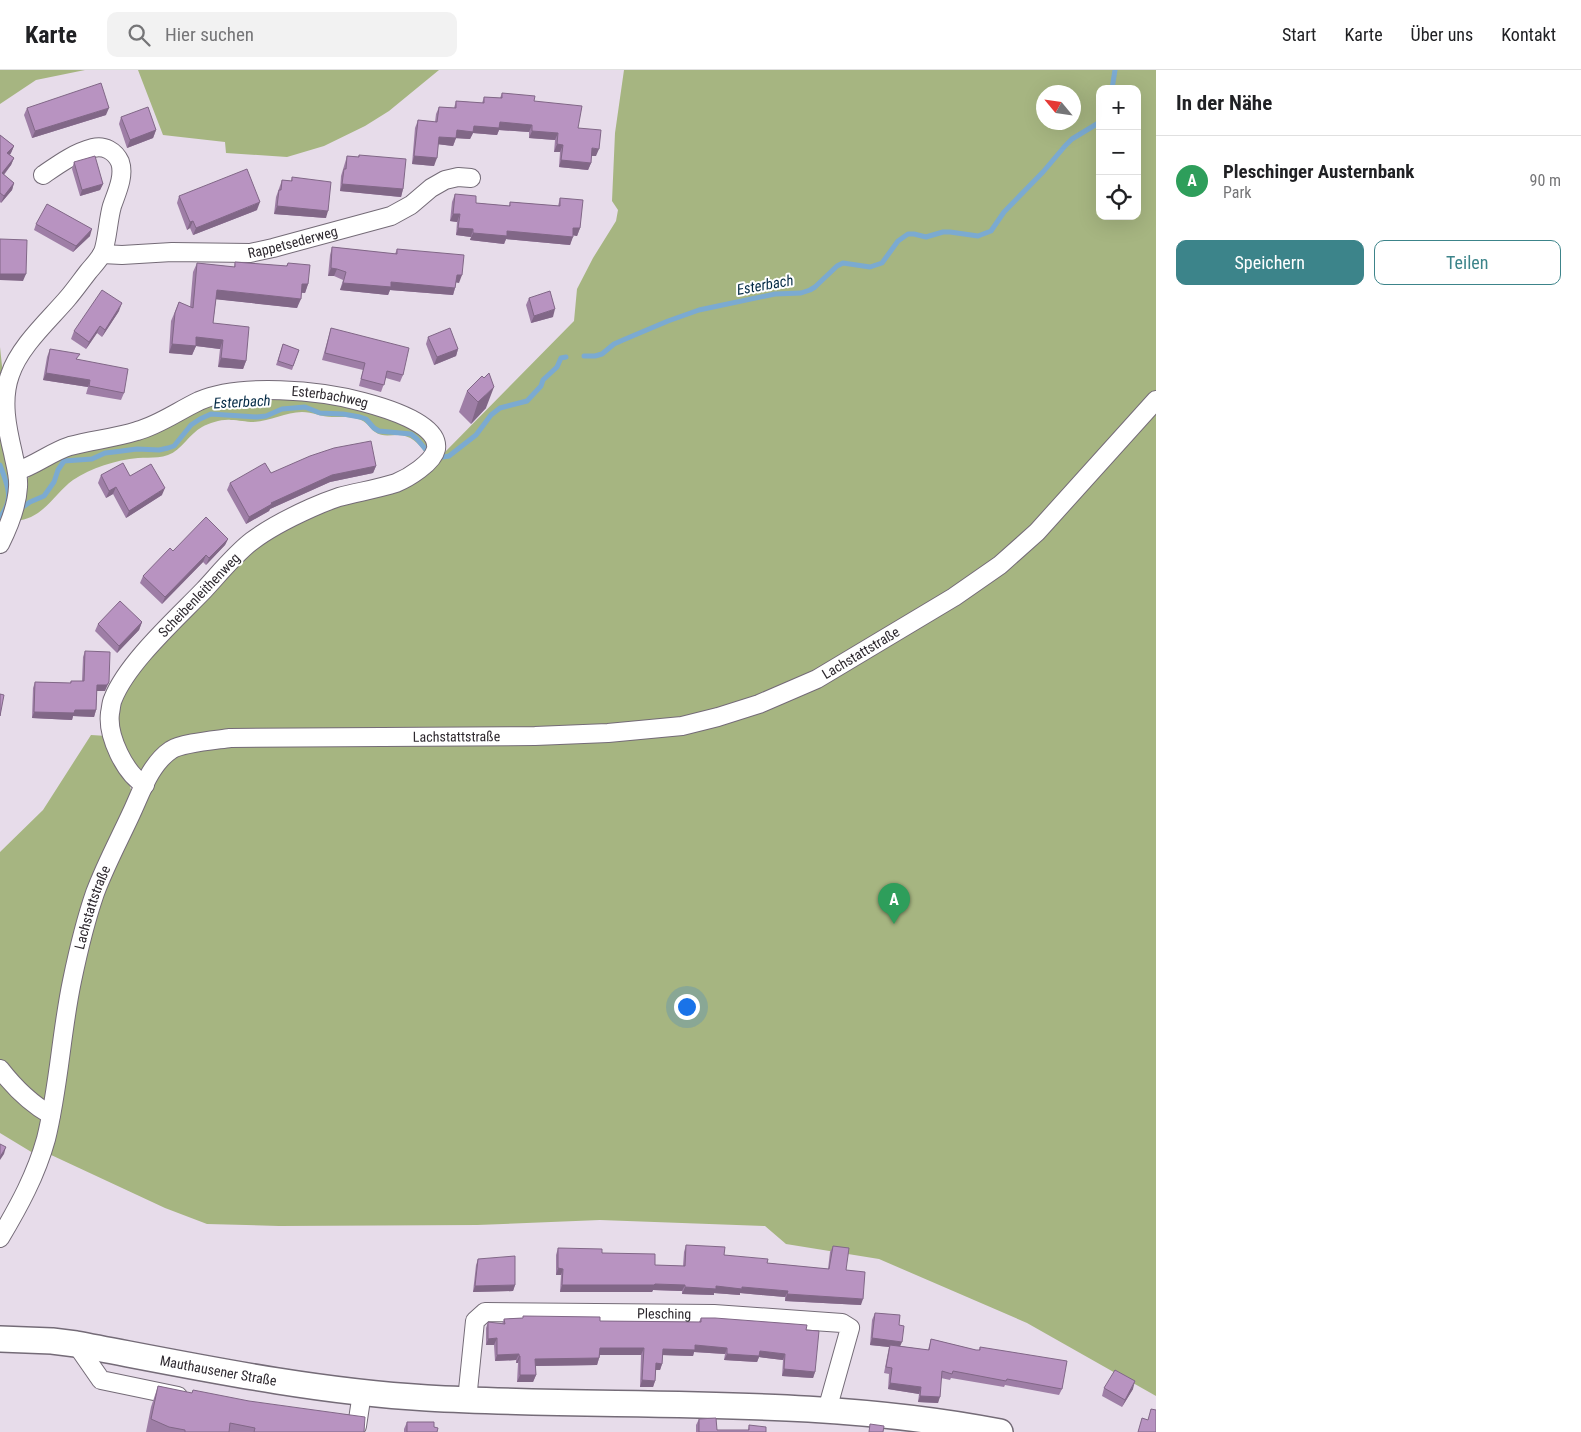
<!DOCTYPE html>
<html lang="de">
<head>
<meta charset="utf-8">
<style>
	body { margin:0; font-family:"Roboto Condensed",sans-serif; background:#f2f2f2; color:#202124 }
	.controls { position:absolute; right:15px; top:15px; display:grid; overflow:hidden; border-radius:10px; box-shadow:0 5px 20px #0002 }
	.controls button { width:45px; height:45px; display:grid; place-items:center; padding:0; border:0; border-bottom:1px solid #e0e0e0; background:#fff; color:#202124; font:25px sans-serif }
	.compass { position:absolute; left:1036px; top:15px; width:45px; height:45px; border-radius:50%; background:#fff; box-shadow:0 5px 20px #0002; rotate:299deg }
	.you { position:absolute; left:686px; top:936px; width:18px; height:18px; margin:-12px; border:4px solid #fff; border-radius:50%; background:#1a73e8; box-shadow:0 0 0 8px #1a73e833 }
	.badge { display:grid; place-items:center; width:32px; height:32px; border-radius:50%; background:#3c848a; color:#fff; font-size:16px; font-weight:700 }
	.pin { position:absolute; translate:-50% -41px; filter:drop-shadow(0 1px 2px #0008) }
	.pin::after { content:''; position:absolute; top:26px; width:18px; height:15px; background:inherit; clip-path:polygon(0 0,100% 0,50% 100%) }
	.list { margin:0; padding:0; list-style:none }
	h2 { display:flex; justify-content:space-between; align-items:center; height:65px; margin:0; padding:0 20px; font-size:21px }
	h2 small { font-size:16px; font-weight:400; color:#757577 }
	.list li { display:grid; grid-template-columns:32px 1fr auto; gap:15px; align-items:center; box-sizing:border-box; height:90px; padding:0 20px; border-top:1px solid #e0e0e0 }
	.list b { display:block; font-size:19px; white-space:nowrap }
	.list p { margin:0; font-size:16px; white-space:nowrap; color:#757577 }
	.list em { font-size:16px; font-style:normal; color:#757577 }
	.actions { display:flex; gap:10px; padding:15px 20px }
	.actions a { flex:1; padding:11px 0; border:1px solid #3c848a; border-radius:10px; text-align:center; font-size:18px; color:#3c848a }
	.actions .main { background:#3c848a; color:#fff }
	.icon { flex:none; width:28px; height:28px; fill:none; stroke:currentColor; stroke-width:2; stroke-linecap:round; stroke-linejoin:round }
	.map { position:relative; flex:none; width:1156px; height:1362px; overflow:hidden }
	header { display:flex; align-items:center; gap:30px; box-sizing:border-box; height:70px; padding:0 25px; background:#fff; border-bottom:1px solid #e0e0e0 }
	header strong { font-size:24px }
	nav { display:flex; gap:28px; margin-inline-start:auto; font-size:18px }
	.search { width:350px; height:45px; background:#f2f2f2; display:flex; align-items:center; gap:12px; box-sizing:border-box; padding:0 18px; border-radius:10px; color:#757577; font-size:19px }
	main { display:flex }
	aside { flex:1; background:#fff }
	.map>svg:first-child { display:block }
</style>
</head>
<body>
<header>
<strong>Karte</strong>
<div class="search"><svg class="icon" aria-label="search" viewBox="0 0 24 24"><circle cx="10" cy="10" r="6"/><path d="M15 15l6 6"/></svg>Hier suchen</div>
<nav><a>Start</a><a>Karte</a><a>Über uns</a><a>Kontakt</a></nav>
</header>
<main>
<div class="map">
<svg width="1156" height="1362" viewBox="0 0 1156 1362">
	<rect width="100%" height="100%" fill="#e7dcea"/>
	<path fill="#a6b581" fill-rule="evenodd" d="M0,0H85L36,10L0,34Z
		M138,0H439L389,41L365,56L324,76L287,87L226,83L225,72L163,65Z
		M624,0H1156V322L1045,446L992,495L823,597L750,631L701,643L649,652L593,657L206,664L143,705L123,680L115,644L135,602L241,490L267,469L303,447L429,401L439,393L445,382L574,251L577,219L593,188L616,151L618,140L612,131L615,63ZM1100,19H1137V146H1100ZM1044,22H1074V52H1044Z
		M0,277L14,410L0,463Z
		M284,325L377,341L423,364L431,378L425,383C419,373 410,365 398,365C390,365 382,367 375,362C370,359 368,353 361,350C352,346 341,347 332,347C322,347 312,342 302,342C286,342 270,351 254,352C245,352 239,350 231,350C222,349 210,353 202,357C189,364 182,380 168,385C158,389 148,387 138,388C116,390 91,398 73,410C58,421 48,439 31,447C27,449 21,450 16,451L23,416L28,408L36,399L68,381L226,329Z
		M1156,339V1326L1027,1253L879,1189L786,1174L765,1156L600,1150L477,1155L279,1156L207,1154L165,1138L49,1084L76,927L90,859L107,813L161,700L177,685L228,673L620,669L824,610L885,579L946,542Z
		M91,665L107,666L126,703L132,723L106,779L45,1036L0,993V782L43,740Z
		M0,1005L39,1047L42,1054L33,1083L0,1063Z"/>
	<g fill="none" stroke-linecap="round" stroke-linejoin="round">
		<path stroke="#7baad1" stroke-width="5" d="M1112,19L1115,0
			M584,286H595L602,284L614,274L623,270L668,251L699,240L775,224L801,223L810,220L815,217L837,196L843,193L870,197L882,193L898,171L908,164H914L926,167L943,162H950L978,166L991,161L1004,142L1043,102L1065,76L1072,69L1100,52
			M443,387L449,386L476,365L491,345L500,338L527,331L541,316L543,310L557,297L561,288L566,287
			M0,395C7,415 15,428 0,447
			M20,439L30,432L44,426L54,412L58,400L64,391L92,389L105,383L114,382L137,379L159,380L168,378L174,376L191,355L200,349L211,344L257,347L266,346L282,339L305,337L320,343L343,344L360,347L366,349L374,358L379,361L411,364L417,369L427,381"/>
		<defs>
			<g id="street">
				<path id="s1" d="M102,184L122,185L172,182L250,183L273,178L391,146L411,135L431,118L445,110L458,107L471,108"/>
				<path id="s2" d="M17,401C36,395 51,382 70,376C92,370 115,368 137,361C159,355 178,341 199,331C240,313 320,320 363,332C382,337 440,353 436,379C433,393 408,408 396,413C377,419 358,422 339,427C330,430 320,434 311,438C291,447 269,458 252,471C235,484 218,505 204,520C176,549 127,593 113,629C111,633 111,639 110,643C107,666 125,704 145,715"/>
				<path d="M0,474C9,456 17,437 18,417C19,405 15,394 13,383C7,358 1,330 10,305C19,277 48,251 67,229C74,221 81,211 88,202C92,197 98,191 102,184C107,175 108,149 112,136C116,124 125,106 120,92C115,81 104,75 93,78C74,83 59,94 43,105"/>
				<path d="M0,999C14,1017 31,1034 51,1045"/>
				<path id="s3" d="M0,1168C19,1136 36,1105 46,1069C59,1017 61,963 72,911C78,882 85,852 95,823C105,796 119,770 131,744C141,723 150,694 171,680C181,673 217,670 230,668L535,666L608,663L682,656L718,647L759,634L817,609L954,527L1000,495L1037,462L1156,330"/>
				<path d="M76,1274L101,1310L178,1326"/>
				<path id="s4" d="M467,1330L475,1251L485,1242L714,1244L842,1253L850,1258L827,1340"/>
				<path d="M344,1354L357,1356L362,1323"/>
			</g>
			<g id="secondary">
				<path id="s5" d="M0,1269L52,1271L76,1274C193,1296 309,1321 427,1328C618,1339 811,1325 1000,1362"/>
			</g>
		</defs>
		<use href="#street" stroke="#746b77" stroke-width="20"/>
		<use href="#secondary" stroke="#746b77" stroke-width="28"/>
		<use href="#street" stroke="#fff" stroke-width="18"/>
		<use href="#secondary" stroke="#fff" stroke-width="25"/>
	</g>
	<path fill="#9e7ea6" d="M502,23L534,31L578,58L596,86H591V93L588,100L559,97L560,82H554L555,70L529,68V62L499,60L497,65L473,63L470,69L456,68L453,76L438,74L434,96L412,94L415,58L418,50L435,52L436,44L439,37L454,38L456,31L482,33L484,27L500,28Z
		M27,38L106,45L32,68L24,45Z
		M121,47L156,60L153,68L127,78L119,54Z
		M0,65L14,76L10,85L14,88L11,95L4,105L14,113L12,120L1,133L0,132Z
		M359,85L403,119L401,127L340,121L341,106L347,86L358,87Z
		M74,92L103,114L100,120L80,126L72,99Z
		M292,107L326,148L274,144L276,127L282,110L291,111Z
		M455,124L476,133L509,136L510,132L558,136L560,128L580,158L577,166L573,165L570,175L506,169L504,174L470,170L471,167L456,165L457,152L450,151L452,132Z
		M179,126L257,140L193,165L190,158L187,160L177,133Z
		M36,154L90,166L73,182L34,160Z
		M332,177L395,184L397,179L459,213L456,212L455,218L453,225L390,220L388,225L340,220L343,210L334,206H328L330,185Z
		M235,192L286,196L288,193L308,214L305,223H301L297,238L216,229L213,253L246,291L243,299L218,297L220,279L196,276L192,285L169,283L171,251L179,232L190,237L193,202L197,193L234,197Z
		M529,228L553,247L531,253L526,235Z
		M119,241L102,267L97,263L86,279L71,269L74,261Z
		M331,258L403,305L400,312L386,308L381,322L359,316L363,300L322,290Z
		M428,267L458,279L456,286L434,295L426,274Z
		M283,274L299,280L292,300L276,295Z
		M50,279L78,290L124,323L121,330L86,324L88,317L43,310L47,287Z
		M484,308L486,338L471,354L459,342L467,321Z
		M376,396L373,403L330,412L270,439L269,441L246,454L227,420L230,413Z
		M101,405L162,425L126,448L113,424L106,428L98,413Z
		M228,469L225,475L206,495L203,492L162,534L140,513L143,506L173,481Z
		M142,552L139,560L117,583L95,561L98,554Z
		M85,581L105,621H97L96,640L94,647L73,646L72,650L32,648L33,618L35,612L70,613L71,611H82L83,587Z
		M686,1175L724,1185L767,1193L828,1199L830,1182L833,1176L846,1200L861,1235L785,1231V1227L740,1223V1225L714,1223V1225L682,1224V1221L653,1220L652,1222H560L561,1205H556V1185L558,1178L602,1183L655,1195L683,1196L684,1182Z
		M478,1189L515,1215L513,1221L473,1222L476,1195Z
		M875,1243L899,1255L900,1276L928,1280L931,1269L976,1280H979L980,1277L1062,1319L1059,1325L1005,1315L1004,1317L951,1308L950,1310L941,1308L938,1333L918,1332L919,1324L888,1319L889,1304L884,1303L889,1277L870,1275L872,1250Z
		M523,1246L600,1251L699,1252L701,1248L806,1260L815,1302L813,1308L782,1306L783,1290L759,1287L757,1292L724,1290L725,1284L694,1282L693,1286L663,1285L662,1294L660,1300H656L655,1311L653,1317H640L641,1285H600L597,1295L536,1296V1305L533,1312H517L518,1293H516V1290L495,1291L494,1275H486V1258L488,1252L502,1254L504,1249L523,1248Z
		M158,1316L364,1362H146L151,1337Z
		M1104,1318L1133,1319L1122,1337L1102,1326Z
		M699,1349L717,1360H748L749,1355L766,1362H696V1355Z
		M407,1352L434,1357L437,1362H404V1359Z"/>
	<path fill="#816787" d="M109,38L106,45L32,68L35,61Z
		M500,52L532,55L529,62L499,60L497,65L473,63L470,69L454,68L457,60L474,56Z
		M156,60L153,68L127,78L130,70Z
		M532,61L558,63L555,70L529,68Z
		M439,67L456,68L453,76L436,74Z
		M557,74L563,75L560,82H554Z
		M14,76L11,83L5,90L7,83Z
		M592,78L599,79L596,86H590Z
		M414,86L437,88L434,96L412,94Z
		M14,88L11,95L0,109L2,103Z
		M561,90L591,93L588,100L559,97Z
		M14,113L12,120L1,133L4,126Z
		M103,114L100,120L80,126L82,120Z
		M342,114L403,119L401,127L340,121Z
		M260,132L257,140L193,165L196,158Z
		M277,136L328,141L326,148L274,144Z
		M453,144H460L457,152L450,151Z
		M193,151L190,158L187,160L190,152Z
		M458,158L473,159L471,167L456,165Z
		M573,158H580L577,166L571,165Z
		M92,159L90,166L73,182L76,176Z
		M507,161L573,167L570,175L506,169L504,174L470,170L473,163Z
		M331,198L337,199L334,206H328Z
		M0,204H26L23,211L0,210Z
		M457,205H462L459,213L454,212Z
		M391,212L455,218L453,225L390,220L388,225L340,220L343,213Z
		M302,214H308L305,223L299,222Z
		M217,220L301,229L297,238L213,229Z
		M122,233L119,241L102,267L105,260Z
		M555,239L553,247L531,253L534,246Z
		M100,256L97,263L86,279L89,272Z
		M196,267L223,270L220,279L196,276L192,285L169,283L172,274Z
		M458,279L456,286L434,295L437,287Z
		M221,288L246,291L243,299L218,297Z
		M46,303L90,310L88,317L43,310Z
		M494,317L486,338L471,354L478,332Z
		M376,396L373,403L330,412L270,439L269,441L246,454L249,447L271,433L332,405Z
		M116,417L113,424L106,428L109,421Z
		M165,418L162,425L126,448L129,441Z
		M228,469L225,475L206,495L209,488Z
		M206,485L203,492L162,534L165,527Z
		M142,552L139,560L117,583L119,576Z
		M109,612L105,621H95L97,615Z
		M75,640H96L94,647L73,646L72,650L32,648L34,642Z
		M6,1077L4,1084L0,1090V1087Z
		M558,1198L563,1199L561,1205H556Z
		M655,1214L685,1215L682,1221L653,1220L652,1222H560L562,1215Z
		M515,1215L513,1221L473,1222L475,1216Z
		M716,1216L742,1217L788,1221L785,1227L740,1223V1225L714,1223V1225L682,1224L685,1217Z
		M787,1224L863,1229L861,1235L785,1231Z
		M497,1268L494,1275H486L488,1269Z
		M872,1268L902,1272L899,1279L890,1275L889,1277L870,1275Z
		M695,1275L727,1278L725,1284L694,1282L693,1286L661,1285L663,1279Z
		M600,1278H644L641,1285H597Z
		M760,1281L785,1284L783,1290L759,1287L757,1292L724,1290L727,1284Z
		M519,1284L516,1290L495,1291L497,1285Z
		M519,1286H520L518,1293H516Z
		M599,1288L597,1295L533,1296L535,1289Z
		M656,1293L662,1294L660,1300H654Z
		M784,1299L815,1302L813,1308L782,1306Z
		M520,1305H536L533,1312H517Z
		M642,1310L655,1311L653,1317H640Z
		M1135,1311L1133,1319L1122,1337L1125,1330Z
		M890,1313L921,1317L919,1324L888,1319Z
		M920,1326L940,1327L938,1333L918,1332Z"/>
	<path fill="#b893c1" stroke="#816787" d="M101,13L109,38L35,61L27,38Z
		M502,23L535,26L534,31L582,36L578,58L601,60L599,79L592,78L591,93L561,90L563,75L557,74L558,63L532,61V55L500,52L499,58L474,56L473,62L457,60L456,68L439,67L437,88L414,86L418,50L437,52L439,37L456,38V31L484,33V27L502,28Z
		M148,37L156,60L130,70L121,47Z
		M0,65L14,76L7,83L14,88L2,103L14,113L4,126L0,123Z
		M359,85L406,89L403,119L342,114L344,99H346L347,86L359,87Z
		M95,86L103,114L82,120L74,92Z
		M247,99L260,132L196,158L193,151L190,152L179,126Z
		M292,107L331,112L328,141L277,136L279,120H281L282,110L292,111Z
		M455,124L476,126V133L510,136V132L560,136V128L583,130L580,158H573V167L507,161V166L473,163V159L458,158L460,144H453Z
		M47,134L92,159L76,176L36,154Z
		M0,169L27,170L26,204H0Z
		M332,177L397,184V179L464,185L462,205H457L455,218L391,212V217L343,213L346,202L337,199L331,198Z
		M235,192L287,196L288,193L310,195L308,214H302L301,229L217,220L213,253L249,257L246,291L221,288L223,270L196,267V276L172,274L175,243L179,232L193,238L197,193L235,197Z
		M102,220L122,233L105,260L100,256L89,272L74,261Z
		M550,221L555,239L534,246L529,228Z
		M331,258L409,278L403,305L387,301L384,315L361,309L365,293L325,283Z
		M450,258L458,279L437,287L428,267Z
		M283,274L299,280L293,296L278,291Z
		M50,279L80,284L76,289L128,299L124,323L89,316L90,310L46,303Z
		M489,303L494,317L478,332L467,321L482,306L484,308Z
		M371,371L376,396L332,405L271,433L272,434L249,447L230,413L265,393L271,403L310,386L334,378Z
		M123,393L130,406L151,394L165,418L129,441L116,417L109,421L101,405Z
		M206,447L228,469L209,488L206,485L165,527L143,506L170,478L173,481Z
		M120,531L142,552L119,576L98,554Z
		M85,581L110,582L109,612L107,615H97L96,640H75L74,643L34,642L35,612L71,613V611H84Z
		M0,624L4,625L0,646Z
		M0,1074L6,1077L0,1087Z
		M686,1175L725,1177L724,1185L768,1189L767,1193L829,1199L833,1176L849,1178L846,1200L865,1202L863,1229L787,1224L788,1221L742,1217V1219L716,1216V1219L685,1217V1215L655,1214L654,1215H562L563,1199L558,1198V1178L602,1179V1183L655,1184V1195L685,1196Z
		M515,1186V1215L475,1216L478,1189Z
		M875,1243L900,1245L899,1255L904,1256L902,1272L872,1268Z
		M523,1246L600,1247V1251L701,1252V1248H715L807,1255L806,1260L819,1261L815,1302L784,1299L785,1284L760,1281L759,1286L727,1284V1278L695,1275V1280L663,1279L662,1294L656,1293L655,1311L642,1310L644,1278H600L599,1288L535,1289L536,1305H520V1286H519V1284L497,1285V1268L488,1269V1252L505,1254L504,1249L523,1248Z
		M931,1269L976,1280H980V1277L1067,1291L1062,1319L1007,1309L1006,1311L953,1301L952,1304L942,1301L940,1327L920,1326L921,1317L890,1313L892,1298L886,1297L890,1275L929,1280Z
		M1115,1300L1135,1311L1125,1330L1104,1318Z
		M158,1316L192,1323L193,1320L249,1331L365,1347L364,1362H254L255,1358L230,1353L229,1362H185V1360L169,1357L151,1349Z
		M1151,1339L1156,1340V1362H1138L1142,1348L1148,1350Z
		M716,1348L717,1360H749V1355L766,1357V1362H699V1349Z
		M407,1352H434V1357L438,1358L437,1362H407Z
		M870,1354L884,1356L883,1362H869Z"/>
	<g text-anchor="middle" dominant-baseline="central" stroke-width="4" stroke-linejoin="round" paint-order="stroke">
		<g font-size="14" fill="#2e292f" stroke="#fff">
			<text stroke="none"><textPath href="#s1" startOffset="192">Rappetsederweg</textPath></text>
			<text stroke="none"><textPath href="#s2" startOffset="329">Esterbachweg</textPath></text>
			<text transform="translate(199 525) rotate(-46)">Scheibenleithenweg</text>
			<text stroke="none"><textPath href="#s3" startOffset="1231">Lachstattstraße</textPath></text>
			<text stroke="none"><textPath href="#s3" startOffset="811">Lachstattstraße</textPath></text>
			<text stroke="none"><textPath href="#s3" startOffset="346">Lachstattstraße</textPath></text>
			<text stroke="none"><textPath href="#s4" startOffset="272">Plesching</textPath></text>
			<text stroke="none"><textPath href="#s5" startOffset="221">Mauthausener Straße</textPath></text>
		</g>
		<g font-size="15" font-style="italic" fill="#052b46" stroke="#fff">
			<text transform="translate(765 215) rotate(-10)">Esterbach</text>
			<text transform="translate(242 332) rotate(-3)">Esterbach</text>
		</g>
	</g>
</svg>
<div class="controls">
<button>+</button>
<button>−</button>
<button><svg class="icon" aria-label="locate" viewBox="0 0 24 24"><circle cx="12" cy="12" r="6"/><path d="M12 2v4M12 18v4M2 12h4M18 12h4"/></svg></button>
</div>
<svg class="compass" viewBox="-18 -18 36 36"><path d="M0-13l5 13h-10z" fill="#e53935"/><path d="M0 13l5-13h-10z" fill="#757577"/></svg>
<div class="you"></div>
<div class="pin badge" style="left:894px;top:854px;background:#2e9e5b">A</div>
</div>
<aside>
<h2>In der Nähe<small></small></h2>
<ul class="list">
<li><span class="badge" style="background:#2e9e5b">A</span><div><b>Pleschinger Austernbank</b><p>Park</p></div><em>90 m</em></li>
</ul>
<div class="actions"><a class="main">Speichern</a><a>Teilen</a></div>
</aside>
</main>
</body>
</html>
